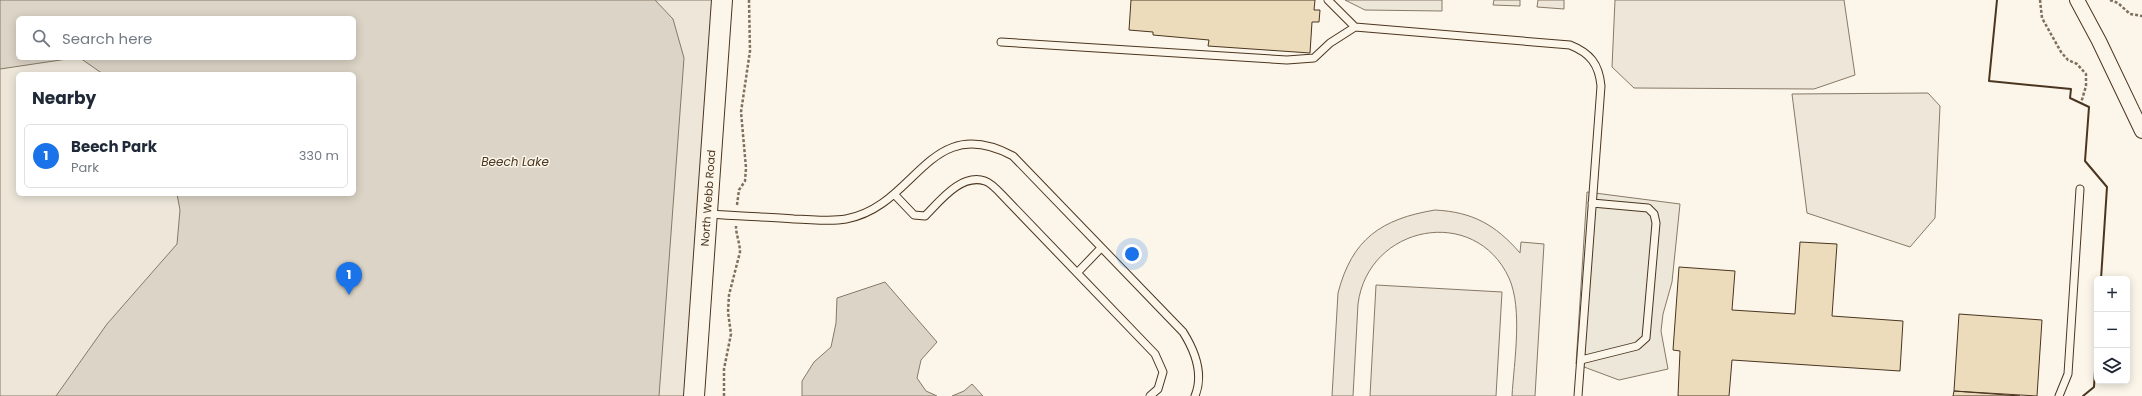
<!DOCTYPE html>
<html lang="en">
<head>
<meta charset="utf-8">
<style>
	body { margin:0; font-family:Poppins,sans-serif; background:#f2f2f3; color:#1f2937 }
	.controls { position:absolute; right:12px; bottom:12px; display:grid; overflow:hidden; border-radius:6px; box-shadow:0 2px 10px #0003 }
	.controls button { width:36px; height:36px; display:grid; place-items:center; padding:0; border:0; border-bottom:1px solid #e0e1e3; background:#fff; color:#1f2937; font:20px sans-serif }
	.you { position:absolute; left:1132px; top:254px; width:14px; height:14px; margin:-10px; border:3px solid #fff; border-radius:50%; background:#1a73e8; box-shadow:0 0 0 6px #1a73e833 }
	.badge { display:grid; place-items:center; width:26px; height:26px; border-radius:50%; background:#1a73e8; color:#fff; font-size:13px; font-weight:700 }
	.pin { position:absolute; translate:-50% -33px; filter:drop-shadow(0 1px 2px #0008) }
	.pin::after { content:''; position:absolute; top:21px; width:14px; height:12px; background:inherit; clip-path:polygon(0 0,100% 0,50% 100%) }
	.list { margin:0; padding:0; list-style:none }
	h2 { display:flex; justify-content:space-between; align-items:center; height:52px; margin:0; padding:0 16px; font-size:17px }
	h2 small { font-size:13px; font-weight:400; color:#747a83 }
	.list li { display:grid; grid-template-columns:26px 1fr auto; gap:12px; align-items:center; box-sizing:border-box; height:64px; margin:0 8px 8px; padding:0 8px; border:1px solid #e0e1e3; border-radius:6px }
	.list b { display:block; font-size:15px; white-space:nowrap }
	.list p { margin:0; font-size:13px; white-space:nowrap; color:#747a83 }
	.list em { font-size:13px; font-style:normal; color:#747a83 }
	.icon { flex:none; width:22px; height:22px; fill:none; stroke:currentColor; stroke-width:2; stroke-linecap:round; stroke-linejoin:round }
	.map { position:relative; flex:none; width:2142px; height:396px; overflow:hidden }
	.search { position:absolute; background:#fff; box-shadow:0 2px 10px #0003; left:16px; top:16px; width:340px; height:44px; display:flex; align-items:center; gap:10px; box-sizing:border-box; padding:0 14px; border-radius:6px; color:#747a83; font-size:15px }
	.panel { position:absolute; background:#fff; box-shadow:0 2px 10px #0003; left:16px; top:72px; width:340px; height:124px; border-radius:6px }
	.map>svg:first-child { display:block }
</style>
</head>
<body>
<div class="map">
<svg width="2142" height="396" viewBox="0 0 2142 396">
	<rect width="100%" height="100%" fill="#fbf6e9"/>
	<path fill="#ede6d9" stroke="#887966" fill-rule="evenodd" d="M0,0H720L692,396H0ZM18,18H354V58H18ZM18,74H354V194H18Z
		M1494,0H1520V6L1493,5Z
		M1538,0H1564V9L1537,7Z
		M1615,0H1844L1855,75L1814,89L1634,88L1612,67Z
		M1928,93L1940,106L1935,218L1910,247L1807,213L1792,94Z
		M1435,210C1472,212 1495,224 1520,253L1521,242L1544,244L1535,396H1512C1514,362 1523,309 1509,278C1475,204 1368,225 1358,304L1353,396H1332L1338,293C1352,239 1381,219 1435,210Z
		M1376,285L1502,292L1496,396H1370Z"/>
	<path fill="#ede7d9" stroke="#887966" d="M1345,0H1442V11L1365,10Z
		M1587,192L1680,204L1672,282L1663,314L1661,331L1668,369L1619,380L1576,364Z"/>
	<path fill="#dcd4c6" stroke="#887966" d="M0,0H655L673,19L684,58L659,396H56L107,324L177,244L180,210L177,194H354V74H103L80,58H354V18H18V58H74L0,69Z
		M885,282L937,342L921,360L917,378L926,391L937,396H802V381L814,362L831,347L836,323L837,298Z
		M972,384L983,396H952L964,391Z"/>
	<path fill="#ecdcbc" stroke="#4a3520" d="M1131,0H1315L1314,10H1320L1319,22H1312L1310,53L1208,46L1209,40L1153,35V32L1129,30Z
		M1800,242L1837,244L1832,316L1903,321L1900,371L1732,360L1729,396H1678L1680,351L1673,350L1679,267L1735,271L1732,310L1795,314Z
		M1959,314L2042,320L2037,396L1954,391Z
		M1954,391L2020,396H1953Z"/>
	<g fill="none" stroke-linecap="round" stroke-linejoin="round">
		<defs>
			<path id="service" d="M1328,0L1355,27L1570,45C1590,53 1599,64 1601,86L1578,396
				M1001,42L1287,60L1314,58L1330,43L1355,27
				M894,194L914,215L925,216C940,201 961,173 985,181C992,183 1001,194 1006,199L1155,354L1163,372L1158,389L1150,396
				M709,214C737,216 766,217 794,219C811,219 829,222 846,219C917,206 928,111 1013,156L1183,332C1195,351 1204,374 1195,396
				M1077,273L1101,248
				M1581,360L1637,346L1646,338L1656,223L1654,214L1648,208L1592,203
				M2059,396L2068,374L2080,189"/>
			<path id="minor" d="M2077,0L2099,41L2142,131"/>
			<path id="secondary" d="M694,396L722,0"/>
		</defs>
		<use href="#service" stroke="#4a3520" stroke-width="9"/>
		<use href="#minor" stroke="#4a3520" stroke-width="16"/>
		<use href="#secondary" stroke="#4a3520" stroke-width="22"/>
		<path stroke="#7f6f5c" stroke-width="2.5" stroke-dasharray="3 2" stroke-linecap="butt" d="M2040,0L2042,18L2061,52L2068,60L2077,64L2086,74V86L2081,103
			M2110,0L2118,3L2130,14L2142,16
			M737,205L739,190L745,181L746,168L741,112L750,51L749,0
			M724,396V369L731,334L728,312L729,295L740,252C740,243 736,235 736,226"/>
		<use href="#service" stroke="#fbf6e9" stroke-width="7"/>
		<use href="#minor" stroke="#fbf6e9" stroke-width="14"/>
		<use href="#secondary" stroke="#fbf6e9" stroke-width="20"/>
		<path stroke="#4a3520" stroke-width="2" d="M1997,0L1989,81L2071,89L2070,98L2089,107L2085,161L2107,187L2101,279
			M2083,396L2094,387L2097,339"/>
	</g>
	<g text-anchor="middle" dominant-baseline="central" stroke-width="3" stroke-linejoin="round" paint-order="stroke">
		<g font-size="11" fill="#4a3520" stroke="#fbf6e9">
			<text transform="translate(708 198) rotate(-86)">North Webb Road</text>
		</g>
		<g font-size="12" font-style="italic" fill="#4a3520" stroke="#fbf6e9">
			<text x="515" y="161">Beech Lake</text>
		</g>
	</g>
</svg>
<div class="controls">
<button>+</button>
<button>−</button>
<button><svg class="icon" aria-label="layers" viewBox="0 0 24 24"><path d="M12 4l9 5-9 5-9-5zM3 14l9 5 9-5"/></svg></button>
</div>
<div class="you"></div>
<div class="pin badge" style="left:349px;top:295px">1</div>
<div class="search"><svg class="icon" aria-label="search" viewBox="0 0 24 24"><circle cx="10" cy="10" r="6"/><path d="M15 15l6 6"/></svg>Search here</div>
<section class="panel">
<h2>Nearby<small></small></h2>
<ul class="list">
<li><span class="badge">1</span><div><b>Beech Park</b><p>Park</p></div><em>330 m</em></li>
</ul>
</section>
</div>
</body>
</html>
